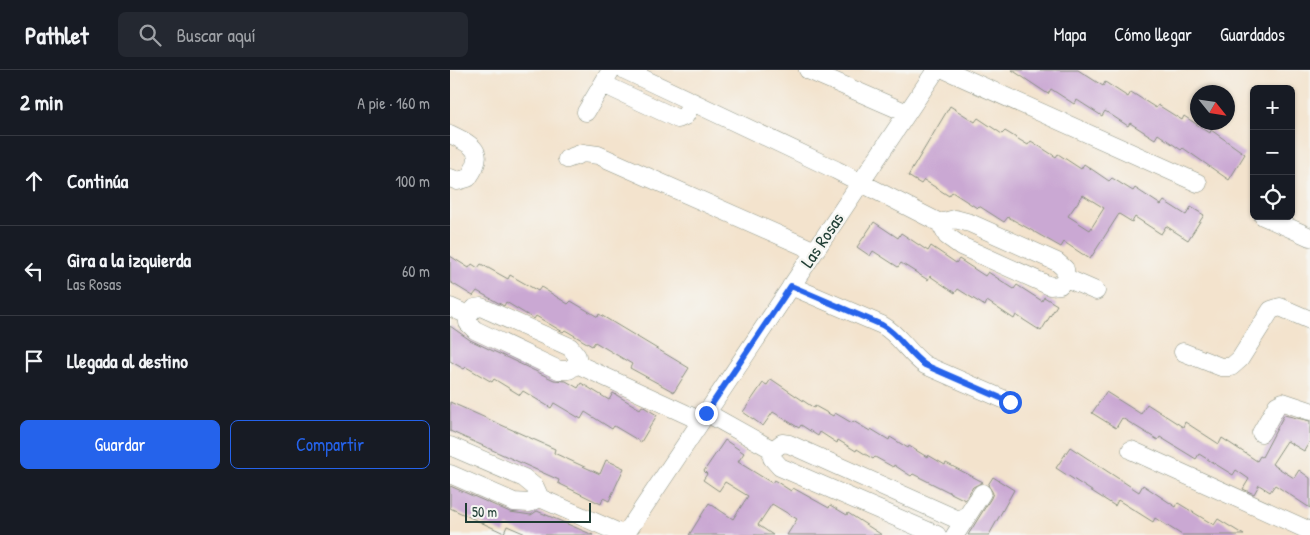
<!DOCTYPE html>
<html lang="es">
<head>
<meta charset="utf-8">
<style>
	body { margin:0; font-family:"Patrick Hand",sans-serif; background:#242831; color:#f1f3f6 }
	.controls { position:absolute; right:15px; top:15px; display:grid; overflow:hidden; border-radius:8px; box-shadow:0 1px 4px #0004 }
	.controls button { width:45px; height:45px; display:grid; place-items:center; padding:0; border:0; border-bottom:1px solid #363941; background:#171b24; color:#f1f3f6; font:25px sans-serif }
	.compass { position:absolute; left:740px; top:15px; width:45px; height:45px; border-radius:50%; background:#171b24; box-shadow:0 1px 4px #0004; rotate:120deg }
	.scale { position:absolute; left:15px; bottom:12px; width:126px; box-sizing:border-box; padding-left:5px; border:2px solid #1f3d34; border-top:0; font-size:14px; line-height:18px; white-space:nowrap; color:#1f3d34; -webkit-text-stroke:4px #f6f6f2; paint-order:stroke }
	.stop { position:absolute; width:15px; height:15px; margin:-11px; border:4px solid #2563eb; border-radius:50%; background:#fff }
	.stop.end { background:#2563eb; border-color:#fff; box-shadow:0 1px 5px #0008 }
	.list { margin:0; padding:0; list-style:none }
	h2 { display:flex; justify-content:space-between; align-items:center; height:65px; margin:0; padding:0 20px; font-size:21px }
	h2 small { font-size:16px; font-weight:400; color:#9ea1a6 }
	.list li { display:grid; grid-template-columns:32px 1fr auto; gap:15px; align-items:center; box-sizing:border-box; height:90px; padding:0 20px; border-top:1px solid #363941 }
	.list b { display:block; font-size:19px; white-space:nowrap }
	.list p { margin:0; font-size:16px; white-space:nowrap; color:#9ea1a6 }
	.list em { font-size:16px; font-style:normal; color:#9ea1a6 }
	.actions { display:flex; gap:10px; padding:15px 20px }
	.actions a { flex:1; padding:11px 0; border:1px solid #2563eb; border-radius:8px; text-align:center; font-size:18px; color:#2563eb }
	.actions .main { background:#2563eb; color:#fff }
	.icon { flex:none; width:28px; height:28px; fill:none; stroke:currentColor; stroke-width:2; stroke-linecap:round; stroke-linejoin:round }
	.map { position:relative; flex:none; width:860px; height:465px; overflow:hidden }
	header { display:flex; align-items:center; gap:30px; box-sizing:border-box; height:70px; padding:0 25px; background:#171b24; border-bottom:1px solid #363941 }
	header strong { font-size:24px }
	nav { display:flex; gap:28px; margin-inline-start:auto; font-size:18px }
	.search { width:350px; height:45px; background:#242831; display:flex; align-items:center; gap:12px; box-sizing:border-box; padding:0 18px; border-radius:8px; color:#9ea1a6; font-size:19px }
	main { display:flex }
	aside { flex:1; background:#171b24 }
	.map>svg:first-child { display:block }
</style>
</head>
<body>
<header>
<strong>Pathlet</strong>
<div class="search"><svg class="icon" aria-label="search" viewBox="0 0 24 24"><circle cx="10" cy="10" r="6"/><path d="M15 15l6 6"/></svg>Buscar aquí</div>
<nav><a>Mapa</a><a>Cómo llegar</a><a>Guardados</a></nav>
</header>
<main>
<aside>
<h2>2 min<small>A pie · 160 m</small></h2>
<ul class="list">
<li><svg class="icon" aria-label="ahead" viewBox="0 0 24 24"><path d="M12 20V5M6 11l6-6 6 6"/></svg><div><b>Continúa</b></div><em>100 m</em></li>
<li><svg class="icon" aria-label="left" viewBox="0 0 24 24"><path d="M17 20v-9H6M10 6l-5 5 5 5"/></svg><div><b>Gira a la izquierda</b><p>Las Rosas</p></div><em>60 m</em></li>
<li><svg class="icon" aria-label="arrive" viewBox="0 0 24 24"><path d="M6 21V4h12l-3 4 3 4H6"/></svg><div><b>Llegada al destino</b></div></li>
</ul>
<div class="actions"><a class="main">Guardar</a><a>Compartir</a></div>
</aside>
<div class="map">
<svg width="860" height="465" viewBox="0 0 860 465">
	<rect width="100%" height="100%" fill="#f6f6f2"/>
	<filter id="ink" filterUnits="userSpaceOnUse"><feTurbulence type="fractalNoise" baseFrequency=".02" numOctaves="2"/><feDisplacementMap in="SourceGraphic" scale="10" xChannelSelector="R" yChannelSelector="G"/><feConvolveMatrix kernelMatrix="1 2 1 2 8 2 1 2 1" color-interpolation-filters="sRGB"/></filter>
	<filter id="wash" filterUnits="userSpaceOnUse"><feTurbulence type="fractalNoise" baseFrequency=".0096" numOctaves="4" result="noise"/><feDisplacementMap in="SourceGraphic" scale="20" xChannelSelector="R" yChannelSelector="G"/><feGaussianBlur stdDeviation="1.12" result="paint"/><feColorMatrix in="noise" values="0 0 0 0 0 0 0 0 0 0 0 0 0 0 0 0 0 1.4 0 .05"/><feComposite in="paint" operator="in"/></filter>
	<g filter="url(#wash)">
		<rect width="100%" height="100%" fill="#f3e3cd"/>
		<g id="blocks">
			<path fill="#caa8d3" fill-rule="evenodd" d="M562,0H628L653,16L655,12L678,27L681,22L706,38L708,35L732,50L734,46L760,63L761,60L795,84L779,110L733,78L731,80L708,64L705,69L680,53L678,56L655,41L652,46L627,30L624,34L601,19L598,24Z
				M500,36L525,52L528,48L552,64L555,61L578,75L581,71L606,87L608,84L631,99L634,94L659,111L662,108L683,121L685,118L711,135L714,131L736,145L741,137L754,145L738,170L716,156L711,164L685,147L682,152L669,144L640,189L614,172L611,177L558,147L554,152L529,136L527,138L502,122L499,126L474,110L471,114L458,106ZM633,125L654,138L640,160L618,146Z
				M424,152L448,168L451,163L478,181L481,176L506,193L509,189L535,206L538,202L564,219L567,215L592,231L594,227L607,235L591,261L566,245L564,249L537,231L535,236L508,219L505,223L480,206L478,210L451,193L448,197L423,181L420,186L407,177Z
				M0,186L19,198L22,194L28,198L31,194L58,209L60,205L88,221L91,217L118,234L121,231L148,247L149,244L239,298L224,322L180,298L182,294L145,272L142,276L115,260L113,262L86,246L84,249L56,232L54,236L27,221L23,226L0,212Z
				M0,256L20,270L104,310L116,311L128,318L131,313L159,330L163,323L190,339L192,336L207,345L191,372L164,356L162,359L135,342L131,349L104,333L101,338L73,321L70,325L44,309L42,312L16,297L14,299L0,291Z
				M321,309L364,338L365,336L383,346L385,343L402,353L403,351L420,361L421,359L439,370L440,367L458,378L459,376L477,387L478,385L495,395L496,393L533,412L523,417L515,430L463,404L461,406L444,395L443,397L425,387L423,389L407,379L406,381L388,370L387,373L370,362L368,366L351,355L349,358L323,342L313,356L293,342L313,313L317,315Z
				M656,322L691,344L697,334L733,357L735,352L769,374L772,368L807,391L810,386L812,387L834,345L860,351V371L854,381L837,371L822,394L844,408L849,400L860,408V438L825,415L820,422L809,415L804,424L793,419L799,409L786,400L783,405L749,384L746,389L710,367L708,370L672,348L666,358L642,343Z
				M0,332L105,379L104,383L150,404L156,390L174,398L159,431L153,428L151,434L108,413L109,410L0,361Z
				M275,370L294,383L288,392L322,413L324,410L341,421L343,418L379,438L380,435L397,445L398,443L432,465H337L347,449L322,434L308,455L323,465H239L259,433L283,449L298,426L275,412L269,421L253,410L257,404L254,401Z
				M620,377L689,422L693,415L726,437L728,433L764,455L768,449L794,465H732L705,448L703,452L668,430L665,436L606,398Z
				M543,407L564,420L539,465H518L541,428L543,423L538,415Z
				M0,416L60,442L81,445L87,441L143,465H78L57,456L54,463L0,438Z"/>
		</g>
	</g>
	<g filter="url(#ink)">
		<use href="#blocks" fill-opacity="0" stroke="#899080" stroke-width="1"/>
		<g fill="none" stroke-linecap="round" stroke-linejoin="round">
			<defs>
				<path id="minor" d="M175,0L386,100L490,153L497,166L511,176L600,216L610,215L616,208L615,199L607,192L520,153L505,149L490,153
					M358,0L457,43
					M496,0L748,113
					M153,14L228,49L235,46L243,32
					M136,42L161,0
					M0,64C23,75 37,82 18,108L8,111L0,108
					M117,89L133,83L148,85L365,181
					M813,146L860,167
					M616,208L646,221
					M341,216L432,255C450,265 458,283 475,295L560,332
					M0,237L18,245
					M31,237L120,277L127,286V294L119,300H109L25,260L18,253V245L25,238Z
					M733,282L771,297H781L790,289L821,240L830,237L860,250
					M127,294L251,351
					M257,343L323,380
					M811,363L827,335L833,332L860,341
					M0,376L74,408L85,417L90,428L174,465
					M681,380L860,461
					M0,404L64,432L79,433L90,428
					M175,465L486,0
					M487,465L330,397L322,388L323,380L332,373L339,374L513,452
					M505,465L532,423"/>
			</defs>
			<use href="#minor" stroke="#899080" stroke-width="19"/>
			<use href="#minor" stroke="#fff" stroke-width="18"/>
		</g>
	</g>
	<g fill="none" stroke-linecap="round" stroke-linejoin="round" filter="url(#ink)">
		<path stroke="#2563eb" stroke-width="6" d="M256,343L341,216L432,255C450,265 458,283 475,295L560,332"/>
	</g>
	<g text-anchor="middle" dominant-baseline="central" stroke-width="4.5" stroke-linejoin="round" paint-order="stroke">
		<g font-size="18" fill="#1f3d34" stroke="#f6f6f2">
			<text transform="translate(372 170) rotate(-56)">Las Rosas</text>
		</g>
	</g>
</svg>
<div class="controls">
<button>+</button>
<button>−</button>
<button><svg class="icon" aria-label="locate" viewBox="0 0 24 24"><circle cx="12" cy="12" r="6"/><path d="M12 2v4M12 18v4M2 12h4M18 12h4"/></svg></button>
</div>
<svg class="compass" viewBox="-18 -18 36 36"><path d="M0-13l5 13h-10z" fill="#e53935"/><path d="M0 13l5-13h-10z" fill="#9ea1a6"/></svg>
<div class="scale">50 m</div>
<div class="stop" style="left:560px;top:332px"></div>
<div class="stop end" style="left:256px;top:343px"></div>
</div>
</main>
</body>
</html>
